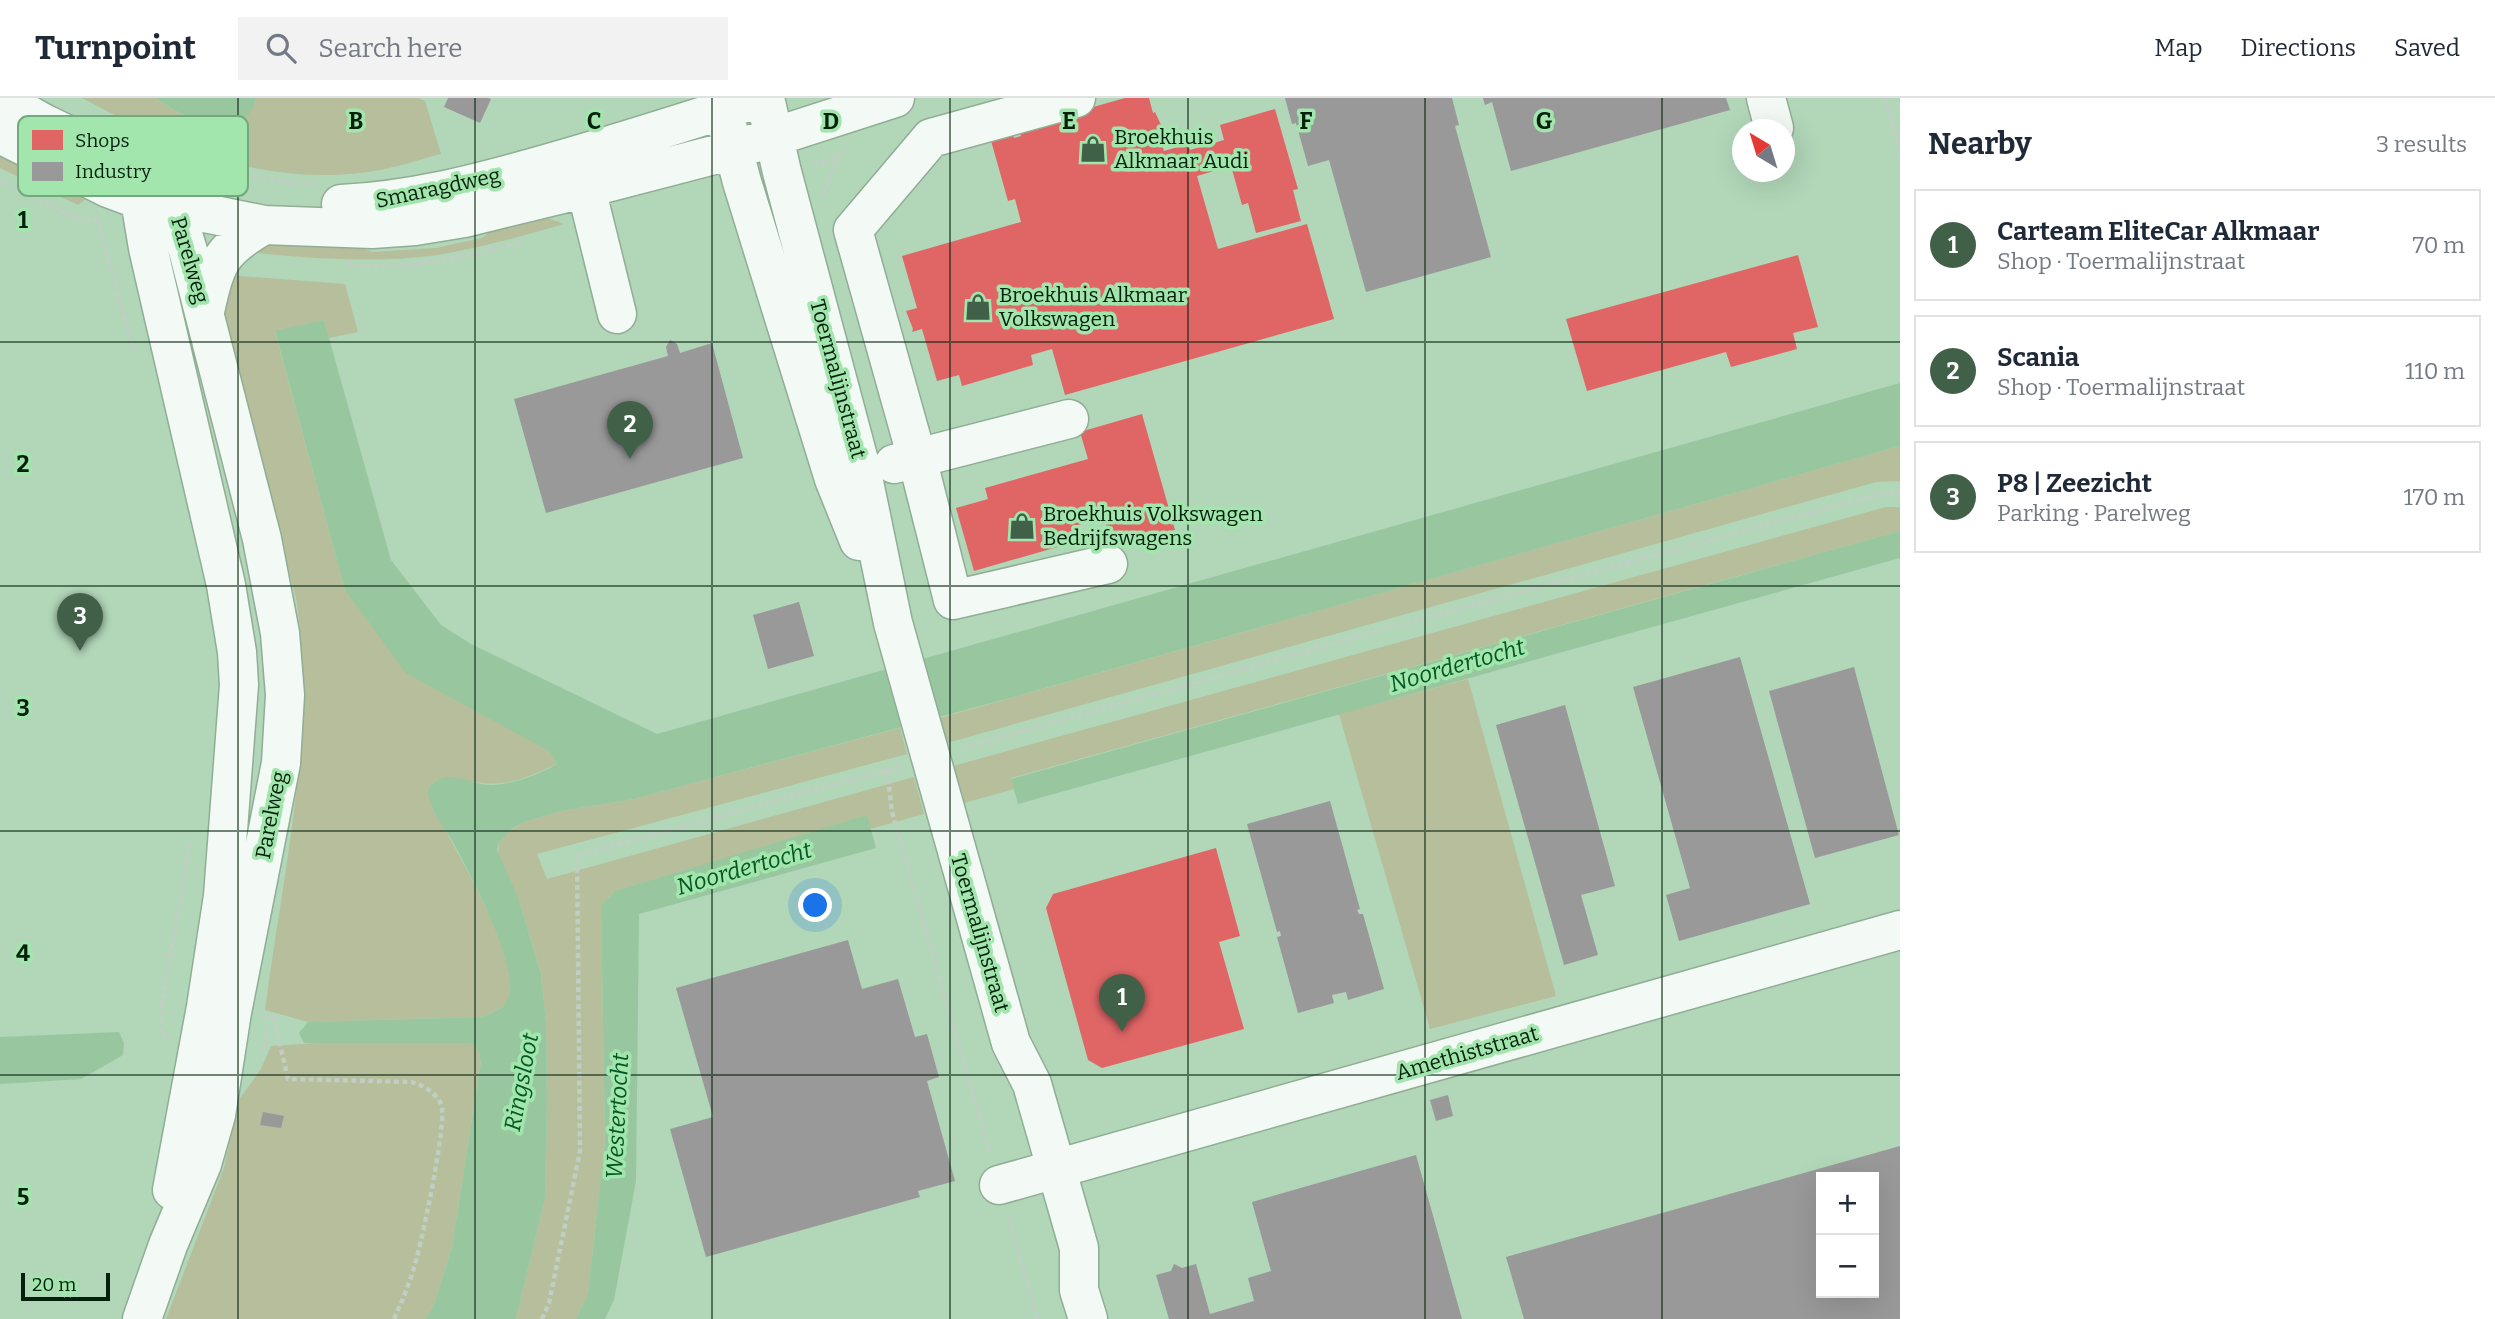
<!DOCTYPE html>
<html lang="en">
<head>
<meta charset="utf-8">
<style>
	body { margin:0; font-family:Bitter,serif; background:#f2f2f3; color:#1f2937 }
	.controls { position:absolute; right:21px; bottom:21px; display:grid; overflow:hidden; border-radius:0px; box-shadow:0 7px 28px #0002 }
	.controls button { width:63px; height:63px; display:grid; place-items:center; padding:0; border:0; border-bottom:2px solid #e0e1e3; background:#fff; color:#1f2937; font:35px sans-serif }
	.compass { position:absolute; left:1732px; top:21px; width:63px; height:63px; border-radius:50%; background:#fff; box-shadow:0 7px 28px #0002; rotate:322deg }
	.scale { position:absolute; left:21px; bottom:18px; width:89px; box-sizing:border-box; padding-left:7px; border:4px solid #05200c; border-top:0; font-size:19px; line-height:24px; white-space:nowrap; color:#05200c; -webkit-text-stroke:5px #a2e5ad; paint-order:stroke }
	.you { position:absolute; left:816px; top:808px; width:24px; height:24px; margin:-18px; border:5px solid #fff; border-radius:50%; background:#1a73e8; box-shadow:0 0 0 10px #1a73e833 }
	.badge { display:grid; place-items:center; width:46px; height:46px; border-radius:50%; background:#416048; color:#fff; font-size:23px; font-weight:700 }
	.pin { position:absolute; translate:-50% -58px; filter:drop-shadow(0 2px 4px #0008) }
	.pin::after { content:''; position:absolute; top:37px; width:24px; height:21px; background:inherit; clip-path:polygon(0 0,100% 0,50% 100%) }
	.list { margin:0; padding:0; list-style:none }
	h2 { display:flex; justify-content:space-between; align-items:center; height:91px; margin:0; padding:0 28px; font-size:30px }
	h2 small { font-size:23px; font-weight:400; color:#747a83 }
	.list li { display:grid; grid-template-columns:46px 1fr auto; gap:21px; align-items:center; box-sizing:border-box; height:112px; margin:0 14px 14px; padding:0 14px; border:2px solid #e0e1e3; border-radius:0px }
	.list b { display:block; font-size:26px; white-space:nowrap }
	.list p { margin:0; font-size:23px; white-space:nowrap; color:#747a83 }
	.list em { font-size:23px; font-style:normal; color:#747a83 }
	.icon { flex:none; width:38px; height:38px; fill:none; stroke:currentColor; stroke-width:2; stroke-linecap:round; stroke-linejoin:round }
	.map { position:relative; flex:none; width:1900px; height:1221px; overflow:hidden }
	header { display:flex; align-items:center; gap:42px; box-sizing:border-box; height:98px; padding:0 35px; background:#fff; border-bottom:2px solid #e0e1e3 }
	header strong { font-size:33px }
	nav { display:flex; gap:38px; margin-inline-start:auto; font-size:24px }
	.search { width:490px; height:63px; background:#f2f2f3; display:flex; align-items:center; gap:18px; box-sizing:border-box; padding:0 24px; border-radius:0px; color:#747a83; font-size:26px }
	main { display:flex }
	aside { flex:1; background:#fff }
	.map>svg:first-child { display:block }
</style>
</head>
<body>
<header>
<strong>Turnpoint</strong>
<div class="search"><svg class="icon" aria-label="search" viewBox="0 0 24 24"><circle cx="10" cy="10" r="6"/><path d="M15 15l6 6"/></svg>Search here</div>
<nav><a>Map</a><a>Directions</a><a>Saved</a></nav>
</header>
<main>
<div class="map">
<svg width="1900" height="1221" viewBox="0 0 1900 1221">
	<rect width="100%" height="100%" fill="#b1d6b8"/>
	<path fill="#b6be9c" d="M82,0H156C185,22 239,48 256,0H419L425,3L441,56C417,62 392,71 368,74C300,84 226,69 164,41C136,29 109,14 82,0Z
		M0,45L88,99L78,107L0,70Z
		M537,116L564,126C522,138 481,150 438,157C372,166 304,160 238,153L248,145L343,143L372,154L436,150L482,140L504,122Z
		M227,177L345,186L358,234L329,240L324,222L275,234L345,492L549,653L557,666C530,678 506,690 476,684L431,708C451,742 521,861 510,898C505,911 492,915 480,919L308,924L265,912C283,773 315,646 297,504L221,211Z
		M1900,348V383L1876,384L947,645L940,620Z
		M1886,409H1900V433L1011,680L1014,691L964,705L953,668Z
		M1468,581L1556,898L1430,931L1339,616Z
		M900,630L907,656L537,756L547,781L914,679L924,716L870,731L866,718L615,793L601,808L605,1043L588,1196L576,1221H516L545,1100L547,1008L546,924L541,875L519,802L498,758L499,744L505,736L524,724L562,713L634,701Z
		M334,944L470,945L477,949L481,962L452,1149L435,1204L426,1221H166L224,1070L238,1003L261,971L271,948Z"/>
	<path fill="#98c79f" d="M156,0H256C244,50 182,20 156,0Z
		M324,222L391,462L441,527L471,546L657,636L1900,285V348L1010,600L634,701L562,713L524,724L513,730L499,744L497,752L519,802L541,876L546,924L547,1008L545,1100L516,1221H426L435,1204L452,1149L481,963L477,949L470,945H304L299,935L308,924L480,919C492,915 505,912 509,898C519,868 469,774 454,746C444,729 429,712 428,692C446,665 470,689 494,687C517,685 537,677 557,666L549,653L406,575L345,492L275,233Z
		M1900,433V460L1018,706L1011,681Z
		M867,717L876,750L639,816L636,1083L614,1202L605,1221H576L588,1196L605,1043L601,808L615,793Z
		M119,934L124,945L123,957L81,981L0,986V939Z"/>
	<path fill="#e06666" d="M1125,0H1149L1153,15L1155,14L1162,29L1157,30L1164,53L1188,46L1190,52L1224,42L1220,27L1275,11L1298,91L1293,92L1301,123L1256,135L1248,105L1242,107L1231,68L1197,78L1218,151L1307,126L1334,221L1065,297L1052,251L1031,257L1033,267L962,288L959,277L937,283L922,231L912,234L913,231L906,213L917,210L902,158L1021,124L1015,101L1008,103L988,32L1010,26L1014,40L1021,38L1019,30Z
		M1798,157L1818,229L1793,235L1797,251L1731,269L1726,254L1587,293L1566,221Z
		M1142,316L1175,432L1112,449L1104,420L1074,428L1078,443L974,473L956,410L988,401L985,390L1088,361L1080,334Z
		M1216,750L1240,838L1219,844L1244,931L1102,970L1088,962L1046,810L1053,796Z"/>
	<path fill="#999" fill-rule="evenodd" d="M448,0H488L491,1L480,25L444,9Z
		M1285,0H1452L1459,27L1455,28L1491,159L1366,194L1329,62L1308,68L1296,25L1292,26Z
		M1483,0H1726L1730,12L1511,73L1492,4L1485,7Z
		M670,242L677,246L680,255L712,245L743,360L546,415L514,301L668,258L666,249Z
		M799,504L814,558L768,571L753,517Z
		M1740,559L1810,806L1679,843L1666,797L1690,790L1633,589Z
		M1854,569L1899,737L1815,760L1769,593Z
		M1565,607L1615,788L1581,797L1598,857L1564,867L1496,627Z
		M1330,703L1360,811L1357,812L1359,816H1363L1384,891L1348,902L1346,894L1332,897L1334,905L1298,915L1277,839L1281,838L1280,833L1277,834L1247,726Z
		M848,842L862,891L898,881L915,939L927,936L939,979L927,983L955,1083L918,1093L920,1099L706,1159L670,1031L713,1019L676,890Z
		M1448,997L1453,1018L1436,1023L1430,1002Z
		M263,1014L284,1018L281,1030L260,1027Z
		M1900,1048V1221H1524L1506,1159ZM1821,1079H1874V1195H1821Z
		M1416,1057L1462,1221H1169L1156,1177L1171,1173L1174,1166L1182,1170L1196,1166L1210,1216L1254,1203L1248,1180L1271,1173L1252,1104Z"/>
	<g fill="none" stroke-linecap="round" stroke-linejoin="round">
		<defs>
			<path id="minor" d="M765,0L782,74L862,374L893,525L1011,945L1032,986L1079,1150V1192L1088,1221
				M1076,0L931,40L853,132L917,360L953,502L1108,466
				M1766,0L1774,30
				M0,1L45,26L147,75L185,86
				M727,27L742,84L834,381L859,443
				M0,36L108,90L140,102L264,127L372,131L415,128L464,120L587,90L733,52L895,0
				M580,66L617,216
				M140,102L162,80L175,110L189,156L262,441L280,535L285,597L281,665L232,914L216,1017L202,1066L168,1147L142,1221
				M140,102L148,150L226,487L237,554L239,587L223,798L206,909L172,1092
				M341,106C408,103 471,87 535,69C611,48 685,24 760,0
				M205,213C216,164 220,152 264,127
				M894,366L1069,321
				M999,1087L1900,832"/>
		</defs>
		<use href="#minor" stroke="#90ad95" stroke-width="41"/>
		<path stroke="#c1cec4" stroke-width="4.5" stroke-dasharray="5 3.5" stroke-linecap="butt" d="M1885,0L1900,54
			M212,66C241,77 284,86 316,86
			M814,66L837,60L845,53
			M0,83L75,120L95,123
			M824,97L837,60
			M96,120L134,253
			M348,167C410,171 462,160 522,144
			M963,650L1378,533L1875,397L1900,395
			M887,672L892,714L990,1056
			M264,919L274,920L288,981L412,984C423,988 436,994 441,1006C448,1022 422,1143 415,1166C410,1185 402,1203 394,1221
			M166,942L162,935L161,912L190,744
			M263,952L267,942L265,927
			M1008,1118L1037,1221
			M542,1221L549,1205L580,1053L577,758L901,668"/>
		<use href="#minor" stroke="#f3f9f4" stroke-width="38"/>
	</g>
	<path fill="none" stroke="#05200c" stroke-width="2" stroke-opacity="0.55" d="M238,0V1221M475,0V1221M712,0V1221M950,0V1221M1188,0V1221M1425,0V1221M1662,0V1221M0,244H1900M0,488H1900M0,733H1900M0,977H1900"/>
	<defs>
		<symbol id="shop-bare" viewBox="-9 -9 18 18"><path d="M-5-2.5h2.3a2.7 3.5 0 0 1 5.4 0H5L5.5 6h-11ZM-1.5-2.5h3a1.5 2.3 0 0 0-3 0Z" fill="#416048" stroke="#a2e5ad" stroke-width="2.5" paint-order="stroke"/></symbol>
	</defs>
	<g fill-rule="evenodd">
		<use href="#shop-bare" x="1074" y="32" width="38" height="38"/>
		<use href="#shop-bare" x="959" y="190" width="38" height="38"/>
		<use href="#shop-bare" x="1003" y="409" width="38" height="38"/>
	</g>
	<g text-anchor="middle" dominant-baseline="central" stroke-width="7" stroke-linejoin="round" paint-order="stroke">
		<g font-size="21" fill="#05200c" stroke="#a2e5ad" text-anchor="start">
			<text x="1114" y="39">Broekhuis<tspan x="1114" dy="24">Alkmaar Audi</tspan></text>
			<text x="999" y="197">Broekhuis Alkmaar<tspan x="999" dy="24">Volkswagen</tspan></text>
			<text x="1043" y="416">Broekhuis Volkswagen<tspan x="1043" dy="24">Bedrijfswagens</tspan></text>
		</g>
		<g font-size="21" fill="#05200c" stroke="#a2e5ad">
			<text transform="translate(438 90) rotate(-12)">Smaragdweg</text>
			<text transform="translate(190 162) rotate(74)">Parelweg</text>
			<text transform="translate(838 281) rotate(75)">Toermalijnstraat</text>
			<text transform="translate(271 717) rotate(-79)">Parelweg</text>
			<text transform="translate(980 835) rotate(74)">Toermalijnstraat</text>
			<text transform="translate(1467 955) rotate(-16)">Amethiststraat</text>
		</g>
		<g font-size="23" font-style="italic" fill="#035722" stroke="#a2e5ad">
			<text transform="translate(1457 567) rotate(-16)">Noordertocht</text>
			<text transform="translate(744 770) rotate(-16)">Noordertocht</text>
			<text transform="translate(521 984) rotate(-79)">Ringsloot</text>
			<text transform="translate(617 1018) rotate(-87)">Westertocht</text>
		</g>
	</g>
	<rect x="18" y="18" width="230" height="80" rx="10" fill="#a2e5ad" stroke="#73aa7d" stroke-width="2"/>
	<rect x="32" y="32" width="31" height="20" fill="#e06666"/>
	<rect x="32" y="64" width="31" height="19" fill="#999"/>
	<g font-size="19" fill="#05200c">
		<text x="75" y="49">Shops</text>
		<text x="75" y="80">Industry</text>
	</g>
	<g font-size="23" text-anchor="middle" font-weight="bold" fill="#05200c" stroke="#a2e5ad" stroke-width="7" stroke-linejoin="round" paint-order="stroke">
		<text x="356" y="31">B</text>
		<text x="594" y="31">C</text>
		<text x="831" y="31">D</text>
		<text x="1069" y="31">E</text>
		<text x="1306" y="31">F</text>
		<text x="1544" y="31">G</text>
		<text x="23" y="130">1</text>
		<text x="23" y="374">2</text>
		<text x="23" y="618">3</text>
		<text x="23" y="863">4</text>
		<text x="23" y="1107">5</text>
	</g>
</svg>
<div class="controls">
<button>+</button>
<button>−</button>
</div>
<svg class="compass" viewBox="-18 -18 36 36"><path d="M0-13l5 13h-10z" fill="#e53935"/><path d="M0 13l5-13h-10z" fill="#747a83"/></svg>
<div class="scale">20 m</div>
<div class="you"></div>
<div class="pin badge" style="left:1122px;top:934px">1</div>
<div class="pin badge" style="left:630px;top:361px">2</div>
<div class="pin badge" style="left:80px;top:553px">3</div>
</div>
<aside>
<h2>Nearby<small>3 results</small></h2>
<ul class="list">
<li><span class="badge">1</span><div><b>Carteam EliteCar Alkmaar</b><p>Shop · Toermalijnstraat</p></div><em>70 m</em></li>
<li><span class="badge">2</span><div><b>Scania</b><p>Shop · Toermalijnstraat</p></div><em>110 m</em></li>
<li><span class="badge">3</span><div><b>P8 | Zeezicht</b><p>Parking · Parelweg</p></div><em>170 m</em></li>
</ul>
</aside>
</main>
</body>
</html>
